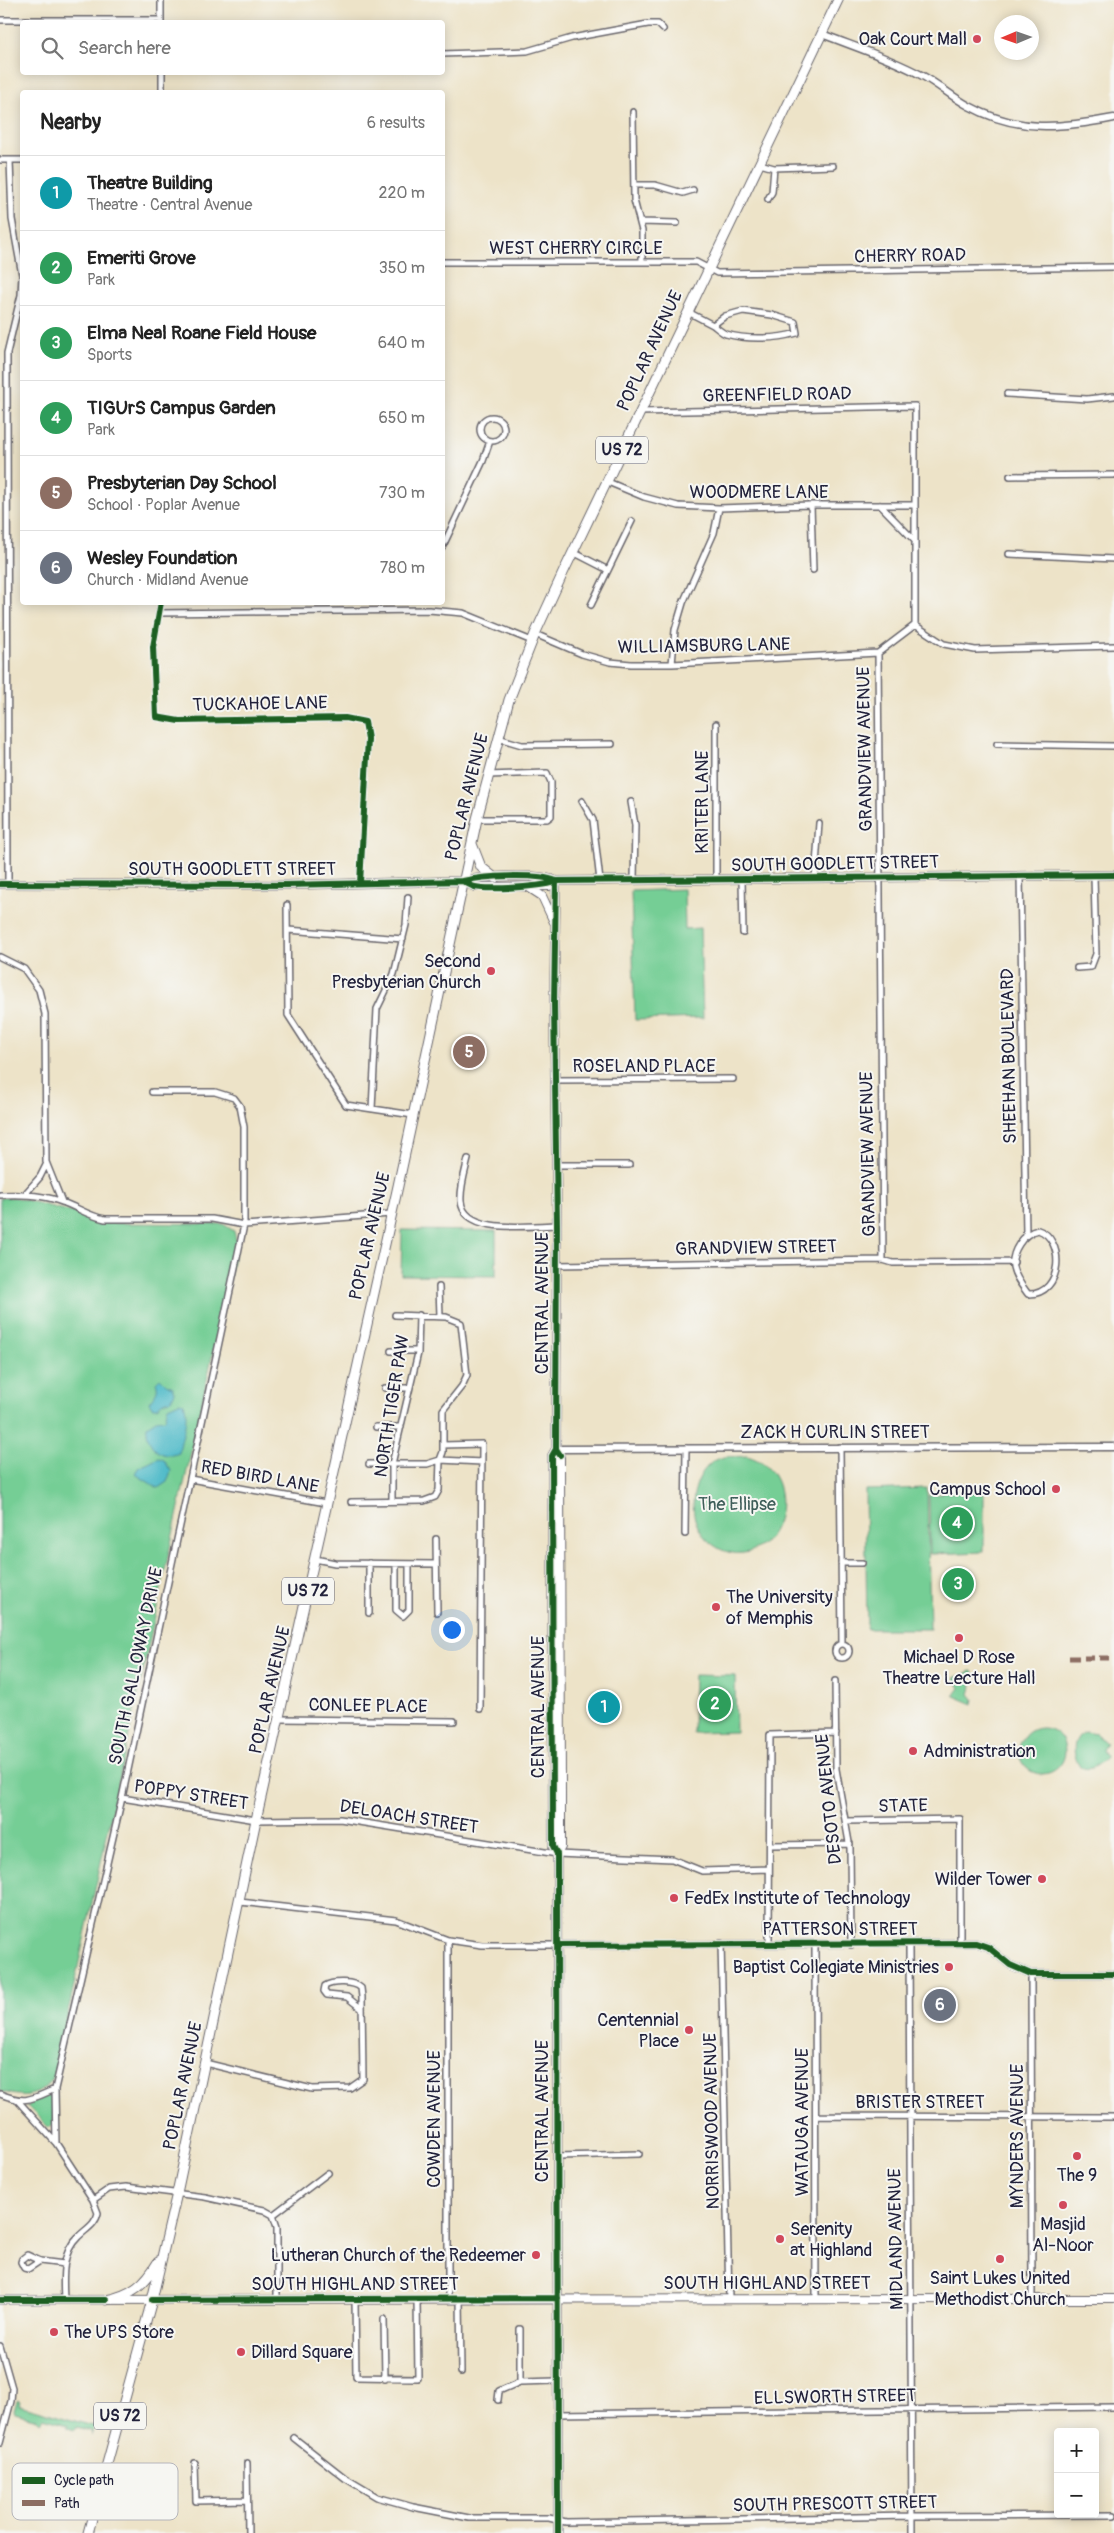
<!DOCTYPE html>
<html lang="en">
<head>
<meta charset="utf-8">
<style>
	body { margin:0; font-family:Pangolin,sans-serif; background:#f6f6f6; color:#222 }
	.controls { position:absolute; right:15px; bottom:15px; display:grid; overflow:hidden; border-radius:5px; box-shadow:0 2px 12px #0003 }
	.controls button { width:45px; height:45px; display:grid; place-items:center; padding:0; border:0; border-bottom:1px solid #e0e0e0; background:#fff; color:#222; font:25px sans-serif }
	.compass { position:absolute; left:994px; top:15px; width:45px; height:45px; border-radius:50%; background:#fff; box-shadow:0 2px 12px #0003; rotate:268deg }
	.you { position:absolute; left:451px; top:1629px; width:18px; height:18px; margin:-12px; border:4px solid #fff; border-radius:50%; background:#1a73e8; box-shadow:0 0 0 8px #1a73e833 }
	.badge { display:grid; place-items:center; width:32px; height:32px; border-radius:50%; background:#d1495b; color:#fff; font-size:16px; font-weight:700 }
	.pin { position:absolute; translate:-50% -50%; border:2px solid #fff; box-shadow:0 1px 5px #0006 }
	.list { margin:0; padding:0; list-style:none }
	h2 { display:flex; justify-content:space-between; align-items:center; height:65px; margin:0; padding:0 20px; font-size:21px }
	h2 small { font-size:16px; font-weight:400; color:#767676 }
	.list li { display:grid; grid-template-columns:32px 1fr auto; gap:15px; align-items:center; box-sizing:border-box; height:75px; padding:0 20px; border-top:1px solid #e0e0e0 }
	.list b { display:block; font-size:19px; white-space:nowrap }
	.list p { margin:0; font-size:16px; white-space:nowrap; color:#767676 }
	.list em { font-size:16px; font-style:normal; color:#767676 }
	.icon { flex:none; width:28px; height:28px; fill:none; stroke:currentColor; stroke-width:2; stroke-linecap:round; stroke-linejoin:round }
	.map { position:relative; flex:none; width:1114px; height:2533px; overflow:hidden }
	.search { position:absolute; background:#fff; box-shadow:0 2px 12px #0003; left:20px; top:20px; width:425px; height:55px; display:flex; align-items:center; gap:12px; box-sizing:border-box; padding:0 18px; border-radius:5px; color:#767676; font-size:19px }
	.panel { position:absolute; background:#fff; box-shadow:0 2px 12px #0003; left:20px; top:90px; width:425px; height:515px; border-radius:5px }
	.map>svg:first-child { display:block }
</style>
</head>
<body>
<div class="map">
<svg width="1114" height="2533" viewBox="0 0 1114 2533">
	<rect width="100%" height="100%" fill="#f6f6f2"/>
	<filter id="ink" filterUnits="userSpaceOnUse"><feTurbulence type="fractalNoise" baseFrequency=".02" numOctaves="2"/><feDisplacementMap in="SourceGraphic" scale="10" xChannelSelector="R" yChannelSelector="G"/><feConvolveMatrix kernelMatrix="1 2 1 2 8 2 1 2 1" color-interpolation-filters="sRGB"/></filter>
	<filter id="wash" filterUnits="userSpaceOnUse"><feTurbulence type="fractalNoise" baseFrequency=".0096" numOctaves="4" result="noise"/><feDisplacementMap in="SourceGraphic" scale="20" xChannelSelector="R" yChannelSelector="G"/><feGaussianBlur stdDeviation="1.12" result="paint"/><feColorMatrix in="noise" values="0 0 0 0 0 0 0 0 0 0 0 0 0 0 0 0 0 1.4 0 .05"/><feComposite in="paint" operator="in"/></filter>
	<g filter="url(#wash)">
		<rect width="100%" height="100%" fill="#ede3c8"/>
		<path fill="#75ce95" stroke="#4c7868" d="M684,889L685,929L700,928L703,1018L635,1020L631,891Z
			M14,1197L72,1212L105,1223L223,1224L234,1231L237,1243L54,2076C41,2099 22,2098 0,2091V1198Z
			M402,1230L496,1231V1276L401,1275Z
			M747,1456C807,1472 780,1573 722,1550C709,1544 699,1533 695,1519C689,1497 698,1463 724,1457C731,1456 740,1457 747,1456Z
			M927,1488L930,1629H867L865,1490Z
			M942,1492H981L984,1494V1552L930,1554L929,1495L942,1494Z
			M971,1671L973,1672L970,1679L972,1687L970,1694L974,1699L973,1704L954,1696L960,1688L954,1678Z
			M694,1675L735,1676L736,1732L693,1733Z
			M1019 1751a23 23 0 1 1 46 0a23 23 0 1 1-46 0Z
			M1084,1732L1096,1734L1106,1743L1102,1750L1106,1757C1100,1764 1091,1772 1081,1767C1072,1756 1071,1740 1084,1732Z
			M47,2095L53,2098L54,2124L49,2128L27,2106Z
			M17,2400L20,2401L19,2405L93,2426L95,2423L92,2436L91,2431L77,2427L75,2430L68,2428V2425L43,2418L40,2422L37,2419L15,2413L14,2411Z"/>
		<path fill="#4cb9c8" stroke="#376e82" d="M160,1378L166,1384L173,1387L175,1392L171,1400L163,1402L157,1407H152L149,1402C154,1395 160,1391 156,1382Z
			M179,1402L184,1403C190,1421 181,1435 179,1453C161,1461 145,1445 147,1426L156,1420L165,1419L168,1407Z
			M159,1458L164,1460L171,1471L167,1482L158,1488L135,1474L138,1468Z"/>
	</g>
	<g filter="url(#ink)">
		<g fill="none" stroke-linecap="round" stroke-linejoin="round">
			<defs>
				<path id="minor" d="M161,0V22
					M0,20H161
					M442,54L527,51L572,38L648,24H658L663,29
					M162,72V92
					M633,112L634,200L642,231V261
					M0,160H22
					M760,164L774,168L833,166
					M634,185H655L683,193L693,190
					M768,199L772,192L774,168
					M641,222L677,223
					M442,262H696L717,273L1114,267
					M743,311L772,315L795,322L797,333C777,339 747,340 726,334C722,333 717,328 713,325L725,316Z
					M688,312L713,325
					M1007,394L1087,399L1114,396
					M640,412L915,406V625L878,653L883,1260
					M480 429a12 12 0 1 1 24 0a12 12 0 1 1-24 0Z
					M1010,476L1114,475
					M608,482L644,497L678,506L719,508L811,505H915
					M811,505L813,570
					M880,505L914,540
					M442,548L483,461L490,441
					M573,552L608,570
					M1009,554L1114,559
					M161,602L153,647L156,717L179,721L345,718L365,722L368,739L360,883
					M591,605L632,521
					M159,613L429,610L463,613L532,641
					M915,625L944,644L975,650L1114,646
					M535,634L582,654L610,662L631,664H672L878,653
					M672,664L675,630L683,603L714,533L719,508
					M498,738L522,745L612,744
					M997,744L1114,746
					M582,801L593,820L600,881
					M631,802L635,825L634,880
					M477,819H547L551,816V782L547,773L488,775
					M1020,876L1026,1234
					M742,879L743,933
					M815,879L819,823
					M716,880V724
					M8,884L7,353L21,295L22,275L12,219L10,160
					M287,905L288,1015L346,1105L413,1115
					M288,930L403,939
					M0,957L24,969L39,990L45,1014L46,1162L62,1202
					M1077,968L1091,967L1096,954L1094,876
					M555,1080L733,1079
					M372,1109L377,1009L394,974L406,925L408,897
					M468,1159C465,1172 460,1187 461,1201C464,1236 532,1225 557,1225
					M556,1165H629
					M25,1194L40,1177L46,1165
					M0,1195C20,1194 43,1194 62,1202C77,1207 88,1216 105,1219H212L244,1225L391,1214
					M1038,1230C1065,1238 1064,1295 1028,1294C1022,1286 1015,1277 1013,1267C1011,1252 1023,1233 1038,1230Z
					M557,1265L883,1260L893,1263L1014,1262
					M439,1287L440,1316
					M391,1351H418
					M385,1388H409
					M376,1427H401
					M443,1445L482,1444L480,1709
					M840,1447L842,1643
					M369,1464H427L440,1460L482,1462
					M190,1479L326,1503
					M392,1501V1464L418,1353L419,1315
					M351,1502L424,1501L435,1497L439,1490L440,1460L443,1452V1410L462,1386L467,1375L461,1323L446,1317L395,1315
					M685,1534L686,1448
					M436,1539L437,1612
					M315,1559L335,1563L436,1564
					M841,1563H862
					M396,1564V1610L403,1616L409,1610V1564
					M369,1613V1563
					M835 1651a7 7 0 1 1 14 0a7 7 0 1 1-14 0Z
					M835,1681L836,1769L850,1848L851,1945
					M280,1719L454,1721
					M122,1798L256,1820L340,1819L557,1854L672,1859L702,1871L769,1869
					M847,1821L960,1819V1943
					M770,1845L850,1844
					M240,1902L396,1920L448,1940L482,1945H557
					M721,1943L729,2299
					M769,1944L770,1735L836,1733
					M815,1944L816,2299
					M909,1944L912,2533
					M1031,1974L1032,2298
					M205,2063L312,2089L350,2088L363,2079L362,1997L361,1988C354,1981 333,1981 325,1986L324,1991L327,1995L347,1997L362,2009
					M0,2094C26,2104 30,2100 55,2089
					M18,2101L56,2143
					M816,2116L1114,2117
					M558,2156L639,2154
					M93,2200L109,2189L126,2187L205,2197L264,2210L273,2215L277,2227V2300
					M273,2215L328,2173
					M40,2261L28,2269L24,2268L21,2262L22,2259L27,2255L40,2261L64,2264
					M448,2298V1940
					M460,2298L461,2372
					M64,2299C63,2278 61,2253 78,2237C86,2229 96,2224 98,2213L93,2200L56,2143L55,2089L122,1798L244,1225V1127L240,1106L234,1098L215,1092H152
					M355,2299L356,2377L418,2378L417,2299
					M384,2319L385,2379
					M520,2329V2382
					M0,2346L12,2388L11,2401L0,2443
					M498,2400L499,2391L520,2382L556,2381
					M557,2414L1114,2407
					M294,2438L345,2478L377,2497L413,2507L469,2518H549L566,2522L912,2516L1114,2515
					M195,2463L196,2501L247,2500
					M247,2463L248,2533"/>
				<path id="tertiary" d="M822,34C855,47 890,58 921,75C938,84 952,97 969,106C1018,133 1061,128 1114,118
					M556,1449L1114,1447
					M557,1945L976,1943L988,1947L1010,1965L1031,1974H1114"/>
				<path id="secondary" d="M463,881L475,887L549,886L556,881
					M556,881L554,1004L557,1225L556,1449L560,1456L561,1796V1847L557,1854
					M0,884L286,885L463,881C483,876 537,873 556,881L1114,875
					M528,887L542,896L554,922
					M556,1449L552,1456L553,1846L557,1854L558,2533
					M0,2300L1114,2299"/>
				<path id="primary" d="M472,844L481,867L495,878
					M106,2300C132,2295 145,2284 158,2262
					M88,2533L152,2300L177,2193L256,1820L398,1186L477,819L509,700L535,634L563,573L838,0"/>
			</defs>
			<use href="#minor" stroke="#69666c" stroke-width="8"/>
			<use href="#tertiary" stroke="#69666c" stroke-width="9"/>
			<use href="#secondary" stroke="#69666c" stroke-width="10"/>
			<use href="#primary" stroke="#69666c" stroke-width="11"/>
			<use href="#minor" stroke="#fff" stroke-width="5"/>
			<use href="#tertiary" stroke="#fff" stroke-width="6"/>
			<use href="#secondary" stroke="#fff" stroke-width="8"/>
			<use href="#primary" stroke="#fff" stroke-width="9"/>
			<path stroke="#8d6e63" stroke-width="5" stroke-dasharray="10 5" stroke-linecap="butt" d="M1069,1658H1114"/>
			<defs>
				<path id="cycleway" d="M161,602L153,647L156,717L179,721L345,718L365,722L368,739L360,883
					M556,881L554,1004L557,1225L556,1449L560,1455
					M464,882C467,883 471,886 475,887C488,890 546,887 556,881
					M0,884L286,885L463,881C483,876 537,873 556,881L1114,875
					M556,1449L552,1456L553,1846L557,1854L558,2533
					M557,1945L976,1943L988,1947L1010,1965L1031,1974H1114
					M0,2300H106
					M152,2300L558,2298"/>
			</defs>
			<use href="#cycleway" stroke="#f6f6f2" stroke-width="9"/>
			<use href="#cycleway" stroke="#1b5e20" stroke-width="6"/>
		</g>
	</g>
	<g fill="#d1495b" stroke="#f6f6f2" stroke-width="2">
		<circle cx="977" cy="39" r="5"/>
		<circle cx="491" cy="971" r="5"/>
		<circle cx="1056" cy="1489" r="5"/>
		<circle cx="716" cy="1607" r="5"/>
		<circle cx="959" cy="1638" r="5"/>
		<circle cx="913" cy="1751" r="5"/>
		<circle cx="1042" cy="1879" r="5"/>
		<circle cx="674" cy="1898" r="5"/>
		<circle cx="949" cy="1967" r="5"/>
		<circle cx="689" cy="2030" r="5"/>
		<circle cx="1077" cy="2156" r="5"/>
		<circle cx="1063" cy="2205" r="5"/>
		<circle cx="780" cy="2239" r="5"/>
		<circle cx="536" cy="2255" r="5"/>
		<circle cx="1000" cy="2259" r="5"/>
		<circle cx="54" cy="2332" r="5"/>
		<circle cx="241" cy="2352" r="5"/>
	</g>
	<g text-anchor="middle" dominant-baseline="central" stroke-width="4" stroke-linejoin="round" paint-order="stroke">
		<g fill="#f6f6f2" stroke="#626272" stroke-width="1">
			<rect x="596" y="436.5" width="52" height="27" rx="4"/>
			<rect x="282" y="1577.5" width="52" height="27" rx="4"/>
			<rect x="94" y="2402.5" width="52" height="27" rx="4"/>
		</g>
		<g font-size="16" font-weight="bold" fill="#22223b">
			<text x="622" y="450">US 72</text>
			<text x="308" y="1591">US 72</text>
			<text x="120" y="2416">US 72</text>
		</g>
		<g font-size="18" fill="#22223b" stroke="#f6f6f2" text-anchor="end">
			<text x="967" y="39">Oak Court Mall</text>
			<text x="481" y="961">Second<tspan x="481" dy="21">Presbyterian Church</tspan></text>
			<text x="1046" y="1489">Campus School</text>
			<text x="726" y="1597" text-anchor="start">The University<tspan x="726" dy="21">of Memphis</tspan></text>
			<text x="959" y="1657" text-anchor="middle">Michael D Rose<tspan x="959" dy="21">Theatre Lecture Hall</tspan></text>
			<text x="923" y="1751" text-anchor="start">Administration</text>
			<text x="1032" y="1879">Wilder Tower</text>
			<text x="684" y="1898" text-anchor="start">FedEx Institute of Technology</text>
			<text x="939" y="1967">Baptist Collegiate Ministries</text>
			<text x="679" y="2020">Centennial<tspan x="679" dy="21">Place</tspan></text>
			<text x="1077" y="2175" text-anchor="middle">The 9</text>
			<text x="1063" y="2224" text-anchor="middle">Masjid<tspan x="1063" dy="21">Al-Noor</tspan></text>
			<text x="790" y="2229" text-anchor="start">Serenity<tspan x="790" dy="21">at Highland</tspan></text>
			<text x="526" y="2255">Lutheran Church of the Redeemer</text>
			<text x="1000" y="2278" text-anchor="middle">Saint Lukes United<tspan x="1000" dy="21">Methodist Church</tspan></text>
			<text x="64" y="2332" text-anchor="start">The UPS Store</text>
			<text x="251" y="2352" text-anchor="start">Dillard Square</text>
		</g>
		<g font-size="18" fill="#22223b" stroke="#f6f6f2">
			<text x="576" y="248">WEST CHERRY CIRCLE</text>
			<text transform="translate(910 256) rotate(-1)">CHERRY ROAD</text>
			<text transform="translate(650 351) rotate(-65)">POPLAR AVENUE</text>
			<text transform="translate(777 395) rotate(-1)">GREENFIELD ROAD</text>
			<text x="759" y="492">WOODMERE LANE</text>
			<text transform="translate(704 646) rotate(-1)">WILLIAMSBURG LANE</text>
			<text transform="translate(260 704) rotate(-1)">TUCKAHOE LANE</text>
			<text transform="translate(865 749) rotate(-91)">GRANDVIEW AVENUE</text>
			<text transform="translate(467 797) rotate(-76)">POPLAR AVENUE</text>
			<text transform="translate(702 802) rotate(-90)">KRITER LANE</text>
			<text transform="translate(835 864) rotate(-1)">SOUTH GOODLETT STREET</text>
			<text x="232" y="869">SOUTH GOODLETT STREET</text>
			<text transform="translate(1009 1056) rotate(-91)">SHEEHAN BOULEVARD</text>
			<text x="644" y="1066">ROSELAND PLACE</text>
			<text transform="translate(868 1154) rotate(-91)">GRANDVIEW AVENUE</text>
			<text transform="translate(370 1236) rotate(-77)">POPLAR AVENUE</text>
			<text transform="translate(756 1248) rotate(-1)">GRANDVIEW STREET</text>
			<text transform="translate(542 1303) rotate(-90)">CENTRAL AVENUE</text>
			<text transform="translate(392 1406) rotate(-81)">NORTH TIGER PAW</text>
			<text x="835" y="1432">ZACK H CURLIN STREET</text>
			<text transform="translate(260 1477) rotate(10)">RED BIRD LANE</text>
			<text transform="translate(136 1666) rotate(-78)">SOUTH GALLOWAY DRIVE</text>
			<text transform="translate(270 1690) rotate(-77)">POPLAR AVENUE</text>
			<text transform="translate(368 1706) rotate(1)">CONLEE PLACE</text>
			<text transform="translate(538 1707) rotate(-90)">CENTRAL AVENUE</text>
			<text transform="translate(191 1795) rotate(9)">POPPY STREET</text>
			<text transform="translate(829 1799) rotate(-96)">DESOTO AVENUE</text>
			<text transform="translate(903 1806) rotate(-1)">STATE</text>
			<text transform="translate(409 1817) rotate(9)">DELOACH STREET</text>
			<text x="840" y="1929">PATTERSON STREET</text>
			<text transform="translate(183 2086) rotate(-78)">POPLAR AVENUE</text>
			<text x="920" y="2102">BRISTER STREET</text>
			<text transform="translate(542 2111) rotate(-90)">CENTRAL AVENUE</text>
			<text transform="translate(434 2119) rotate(-90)">COWDEN AVENUE</text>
			<text transform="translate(712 2121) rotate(-91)">NORRISWOOD AVENUE</text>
			<text transform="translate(802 2122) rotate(-90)">WATAUGA AVENUE</text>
			<text transform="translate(1017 2136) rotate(-90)">MYNDERS AVENUE</text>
			<text transform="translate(896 2239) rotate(-91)">MIDLAND AVENUE</text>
			<text x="767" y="2283">SOUTH HIGHLAND STREET</text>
			<text x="355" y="2284">SOUTH HIGHLAND STREET</text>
			<text transform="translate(835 2397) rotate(-1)">ELLSWORTH STREET</text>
			<text transform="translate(835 2504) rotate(-1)">SOUTH PRESCOTT STREET</text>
		</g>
		<g font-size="18" fill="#3f5e5a" stroke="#f6f6f2">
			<text x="737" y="1504">The Ellipse</text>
		</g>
	</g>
	<rect x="12" y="2463" width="166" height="57" rx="8" fill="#f6f6f2" stroke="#b6b6bb" stroke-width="1"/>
	<rect x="22" y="2477" width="23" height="7" fill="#1b5e20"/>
	<rect x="22" y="2500" width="23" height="6" fill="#8d6e63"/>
	<g font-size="14" fill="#22223b">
		<text x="54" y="2485">Cycle path</text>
		<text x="54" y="2508">Path</text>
	</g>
</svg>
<div class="controls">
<button>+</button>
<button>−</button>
</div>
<svg class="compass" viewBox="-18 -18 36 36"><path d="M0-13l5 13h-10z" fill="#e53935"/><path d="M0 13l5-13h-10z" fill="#767676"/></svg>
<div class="you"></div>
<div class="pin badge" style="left:604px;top:1707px;background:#0f9aa8">1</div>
<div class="pin badge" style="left:715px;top:1704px;background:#2e9e5b">2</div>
<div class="pin badge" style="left:958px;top:1584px;background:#2e9e5b">3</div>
<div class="pin badge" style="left:957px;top:1523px;background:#2e9e5b">4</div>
<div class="pin badge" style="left:469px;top:1052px;background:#8d6e63">5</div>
<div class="pin badge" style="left:940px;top:2005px;background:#6b7280">6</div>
<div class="search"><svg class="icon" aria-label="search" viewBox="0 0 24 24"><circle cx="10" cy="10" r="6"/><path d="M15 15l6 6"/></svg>Search here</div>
<section class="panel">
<h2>Nearby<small>6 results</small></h2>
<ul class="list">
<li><span class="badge" style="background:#0f9aa8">1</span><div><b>Theatre Building</b><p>Theatre · Central Avenue</p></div><em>220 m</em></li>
<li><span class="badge" style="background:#2e9e5b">2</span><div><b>Emeriti Grove</b><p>Park</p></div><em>350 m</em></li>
<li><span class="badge" style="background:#2e9e5b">3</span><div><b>Elma Neal Roane Field House</b><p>Sports</p></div><em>640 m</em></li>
<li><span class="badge" style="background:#2e9e5b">4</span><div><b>TIGUrS Campus Garden</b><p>Park</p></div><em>650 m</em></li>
<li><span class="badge" style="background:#8d6e63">5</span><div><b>Presbyterian Day School</b><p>School · Poplar Avenue</p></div><em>730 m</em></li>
<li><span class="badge" style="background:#6b7280">6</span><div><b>Wesley Foundation</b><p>Church · Midland Avenue</p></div><em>780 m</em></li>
</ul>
</section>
</div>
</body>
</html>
